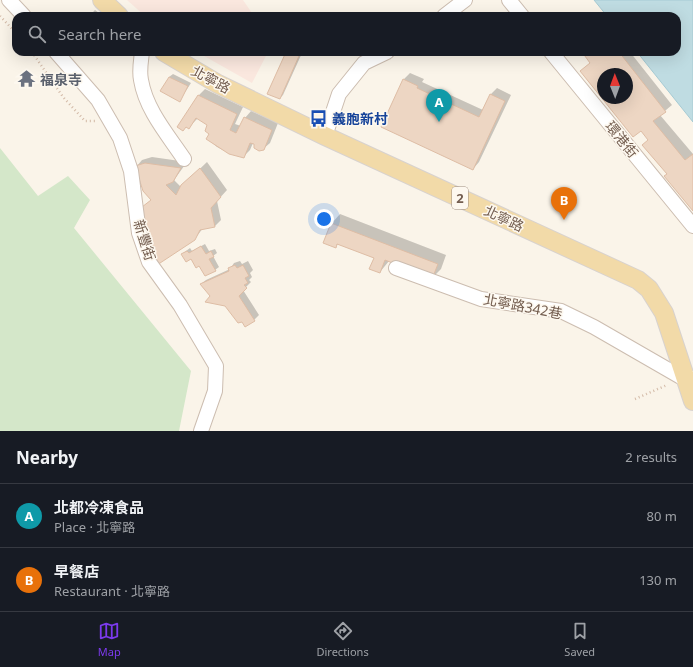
<!DOCTYPE html>
<html lang="en">
<head>
<meta charset="utf-8">
<style>
	body { margin:0; font-family:"Noto Sans","Noto Sans TC",sans-serif; background:#242831; color:#f1f3f6 }
	.compass { position:absolute; left:597px; top:68px; width:36px; height:36px; border-radius:50%; background:#171b24; box-shadow:0 4px 16px #0002; rotate:359deg }
	.you { position:absolute; left:324px; top:219px; width:14px; height:14px; margin:-10px; border:3px solid #fff; border-radius:50%; background:#1a73e8; box-shadow:0 0 0 6px #1a73e833 }
	.badge { display:grid; place-items:center; width:26px; height:26px; border-radius:50%; background:#7c3aed; color:#fff; font-size:13px; font-weight:700 }
	.pin { position:absolute; translate:-50% -33px; filter:drop-shadow(0 1px 2px #0008) }
	.pin::after { content:''; position:absolute; top:21px; width:14px; height:12px; background:inherit; clip-path:polygon(0 0,100% 0,50% 100%) }
	.list { margin:0; padding:0; list-style:none }
	h2 { display:flex; justify-content:space-between; align-items:center; height:52px; margin:0; padding:0 16px; font-size:17px }
	h2 small { font-size:13px; font-weight:400; color:#9ea1a6 }
	.list li { display:grid; grid-template-columns:26px 1fr auto; gap:12px; align-items:center; box-sizing:border-box; height:64px; padding:0 16px; border-top:1px solid #363941 }
	.list b { display:block; font-size:15px; white-space:nowrap }
	.list p { margin:0; font-size:13px; white-space:nowrap; color:#9ea1a6 }
	.list em { font-size:13px; font-style:normal; color:#9ea1a6 }
	.icon { flex:none; width:22px; height:22px; fill:none; stroke:currentColor; stroke-width:2; stroke-linecap:round; stroke-linejoin:round }
	.map { position:relative; flex:none; width:693px; height:431px; overflow:hidden }
	.search { position:absolute; background:#171b24; box-shadow:0 4px 16px #0002; left:12px; right:12px; top:12px; height:44px; display:flex; align-items:center; gap:10px; box-sizing:border-box; padding:0 14px; border-radius:12px; color:#9ea1a6; font-size:15px }
	.sheet { height:180px; background:#171b24 }
	nav { display:flex; justify-content:space-around; align-items:center; box-sizing:border-box; height:56px; border-top:1px solid #363941; background:#171b24; font-size:11px; color:#9ea1a6 }
	nav a { display:grid; justify-items:center; gap:2px }
	nav .on { color:#7c3aed }
	.map>svg:first-child { display:block }
</style>
</head>
<body>
<div class="map">
<svg width="693" height="431" viewBox="0 0 693 431">
	<rect width="100%" height="100%" fill="#faf4e9"/>
	<path fill="#fae7de" d="M127,0H243L254,16H145Z
		M197,52H268L252,83Z"/>
	<path fill="#d4e7c9" d="M0,148L38,196L68,176L90,200L74,228L191,371L179,431H0Z"/>
	<path fill="#bfdce2" stroke="#a6cad3" d="M594,0H693V122L637,52H677V16H607Z"/>
	<path fill="#0003" fill-rule="evenodd" d="M95,10L103,16H89Z
		M78,52H84L81,55Z
		M287,52L302,53L283,95L280,98L268,93Z
		M583,52H630L672,105L660,115L693,154V210L668,173L649,140L641,130L633,135L581,71L591,63ZM603,74H627V98H603Z
		M410,73L424,79L422,82L483,110L490,95L497,88L511,95L479,162L473,169L382,126L404,79Z
		M173,74L191,83L180,100L169,77Z
		M205,89L243,107L235,124L241,126L245,118L251,111L278,123L270,143L263,149L253,143L250,150L244,156L229,153L217,147L208,139L210,133L209,124L198,118L189,127H179L199,95Z
		M152,157L187,162L174,180L181,187L207,162L227,190L217,201L221,220L215,226L203,228L194,240L143,208L152,199L136,167L142,160Z
		M340,214L446,255L441,269L432,278L389,261L380,272L375,258L338,244L336,246L324,242L332,223Z
		M205,244L209,251L215,249L217,253L213,256L219,267L215,270L200,265L191,258L182,254L190,248L192,251Z
		M240,261L242,264L248,261L253,270L250,273L252,277L249,280L251,282L243,290L259,315L254,320L225,305L211,295L201,284L206,280L230,269L234,263Z"/>
	<path fill="#edd6c3" stroke="#debda5" fill-rule="evenodd" d="M286,52L299,56L280,99L267,94Z
		M582,52H619L666,112L653,121L685,160L693,154V211L664,176L667,174L642,145L648,140L641,131L633,137L580,71L590,63ZM603,74H627V98H603Z
		M169,77L188,86L180,102L160,91Z
		M403,79L418,86L417,88L479,117L490,94L505,101L473,170L381,127Z
		M198,95L237,114L230,130L236,133L244,117L272,130L264,150L259,151L254,148V144L250,143L244,158L229,154L206,139L209,134L205,131L207,125L196,118L189,129L186,127L183,131L177,127Z
		M145,163L181,168L173,182L166,185L176,195L181,185L200,168L221,197L211,208L215,227L200,230L195,240L154,267L142,207L151,200L143,191L135,166Z
		M331,223L438,264L432,279L385,260L380,273L369,269L374,258L337,244L336,248L323,243Z
		M201,246L206,254L211,251L214,257L209,259L216,271L205,276L199,266L196,268L191,259L186,262L181,254L187,251L189,253Z
		M235,265L237,268L243,265L249,276L245,278L248,283L244,285L247,288L239,296L255,321L245,327L242,322L238,323L225,306L205,302L210,296L200,284L229,271L228,268Z"/>
	<g fill="none" stroke-linecap="round" stroke-linejoin="round">
		<defs>
			<path id="minor" d="M9,0L24,16
				M509,0L522,16
				M444,16L465,0
				M56,52L98,100L120,138L131,171L139,233L149,262L180,305L216,366L215,391L201,431
				M142,52C141,61 139,71 141,80C146,110 168,135 184,159
				M551,52L693,226
				M325,136L339,94L364,63L387,52
				M396,268L481,299L561,311L594,327L686,380L691,378"/>
			<path id="major" d="M102,0L119,16
				M164,52L218,84L325,136L638,280L649,289L664,313L693,401"/>
		</defs>
		<use href="#minor" stroke="#ccbdb0" stroke-width="16"/>
		<use href="#major" stroke="#d8d2ce" stroke-width="20"/>
		<path stroke="#d2b9a6" stroke-width="2.5" stroke-dasharray="1 3" stroke-linecap="butt" d="M0,16L16,33
			M32,52L63,97L85,121H96
			M635,399L667,385"/>
		<use href="#minor" stroke="#fff" stroke-width="14"/>
		<use href="#major" stroke="#f2daa8" stroke-width="18"/>
	</g>
	<defs>
		<symbol id="temple-bare" viewBox="-9 -9 18 18"><path d="M0-6L5-2H3V0L6.5 2.5H4V6H1.5V3h-3V6H-4V2.5H-6.5L-3 0V-2H-5Z" fill="#6b7280" stroke="#fdf8ef" stroke-width="2.5" paint-order="stroke"/></symbol>
		<symbol id="bus-bare" viewBox="-9 -9 18 18"><path d="M-5-6H5V4H4V6H2V4H-2V6H-4V4H-5ZM-3.5-4V0h7V-4ZM-3.5 1.2v1.5H-2V1.2ZM2 1.2v1.5H3.5V1.2Z" fill="#1a4fb4" stroke="#fdf8ef" stroke-width="2.5" paint-order="stroke"/></symbol>
	</defs>
	<g fill-rule="evenodd">
		<use href="#temple-bare" x="14" y="66" width="25" height="25"/>
		<use href="#bus-bare" x="306" y="106" width="25" height="25"/>
	</g>
	<g text-anchor="middle" dominant-baseline="central" stroke-width="3" stroke-linejoin="round" paint-order="stroke">
		<rect fill="#fdf8ef" stroke="#9c8c7f" stroke-width="1" x="452" y="187" width="16" height="22" rx="3"/>
		<g font-size="13" font-weight="bold" fill="#735d4f">
			<text x="460" y="198">2</text>
		</g>
		<g font-size="14" font-weight="bold" fill="#5b616d" stroke="#fdf8ef" text-anchor="start">
			<text x="40" y="79">福泉寺</text>
		</g>
		<g font-size="14" fill="#735d4f" stroke="#fdf8ef">
			<text transform="translate(211 79) rotate(28)">北寧路</text>
			<text transform="translate(622 139) rotate(51)">環港街</text>
			<text transform="translate(504 218) rotate(25)">北寧路</text>
			<text transform="translate(145 240) rotate(73)">新豐街</text>
			<text transform="translate(523 306) rotate(11)">北寧路342巷</text>
		</g>
		<g font-size="14" font-weight="bold" fill="#164399" stroke="#fdf8ef" text-anchor="start">
			<text x="332" y="118">義胞新村</text>
		</g>
	</g>
</svg>
<svg class="compass" viewBox="-18 -18 36 36"><path d="M0-13l5 13h-10z" fill="#e53935"/><path d="M0 13l5-13h-10z" fill="#9ea1a6"/></svg>
<div class="you"></div>
<div class="pin badge" style="left:439px;top:122px;background:#0f9aa8">A</div>
<div class="pin badge" style="left:564px;top:220px;background:#e8710a">B</div>
<div class="search"><svg class="icon" aria-label="search" viewBox="0 0 24 24"><circle cx="10" cy="10" r="6"/><path d="M15 15l6 6"/></svg>Search here</div>
</div>
<section class="sheet">
<h2>Nearby<small>2 results</small></h2>
<ul class="list">
<li><span class="badge" style="background:#0f9aa8">A</span><div><b>北都冷凍食品</b><p>Place · 北寧路</p></div><em>80 m</em></li>
<li><span class="badge" style="background:#e8710a">B</span><div><b>早餐店</b><p>Restaurant · 北寧路</p></div><em>130 m</em></li>
</ul>
</section>
<nav>
<a class="on"><svg class="icon" aria-label="map" viewBox="0 0 24 24"><path d="M3 6l6-2 6 2 6-2v14l-6 2-6-2-6 2zM9 4v14M15 6v14"/></svg>Map</a>
<a><svg class="icon" aria-label="directions" viewBox="0 0 24 24"><path d="M12 3l9 9-9 9-9-9zM9 14v-3h6M13 9l2 2-2 2"/></svg>Directions</a>
<a><svg class="icon" aria-label="saved" viewBox="0 0 24 24"><path d="M7 4h10v16l-5-4-5 4z"/></svg>Saved</a>
</nav>
</body>
</html>
